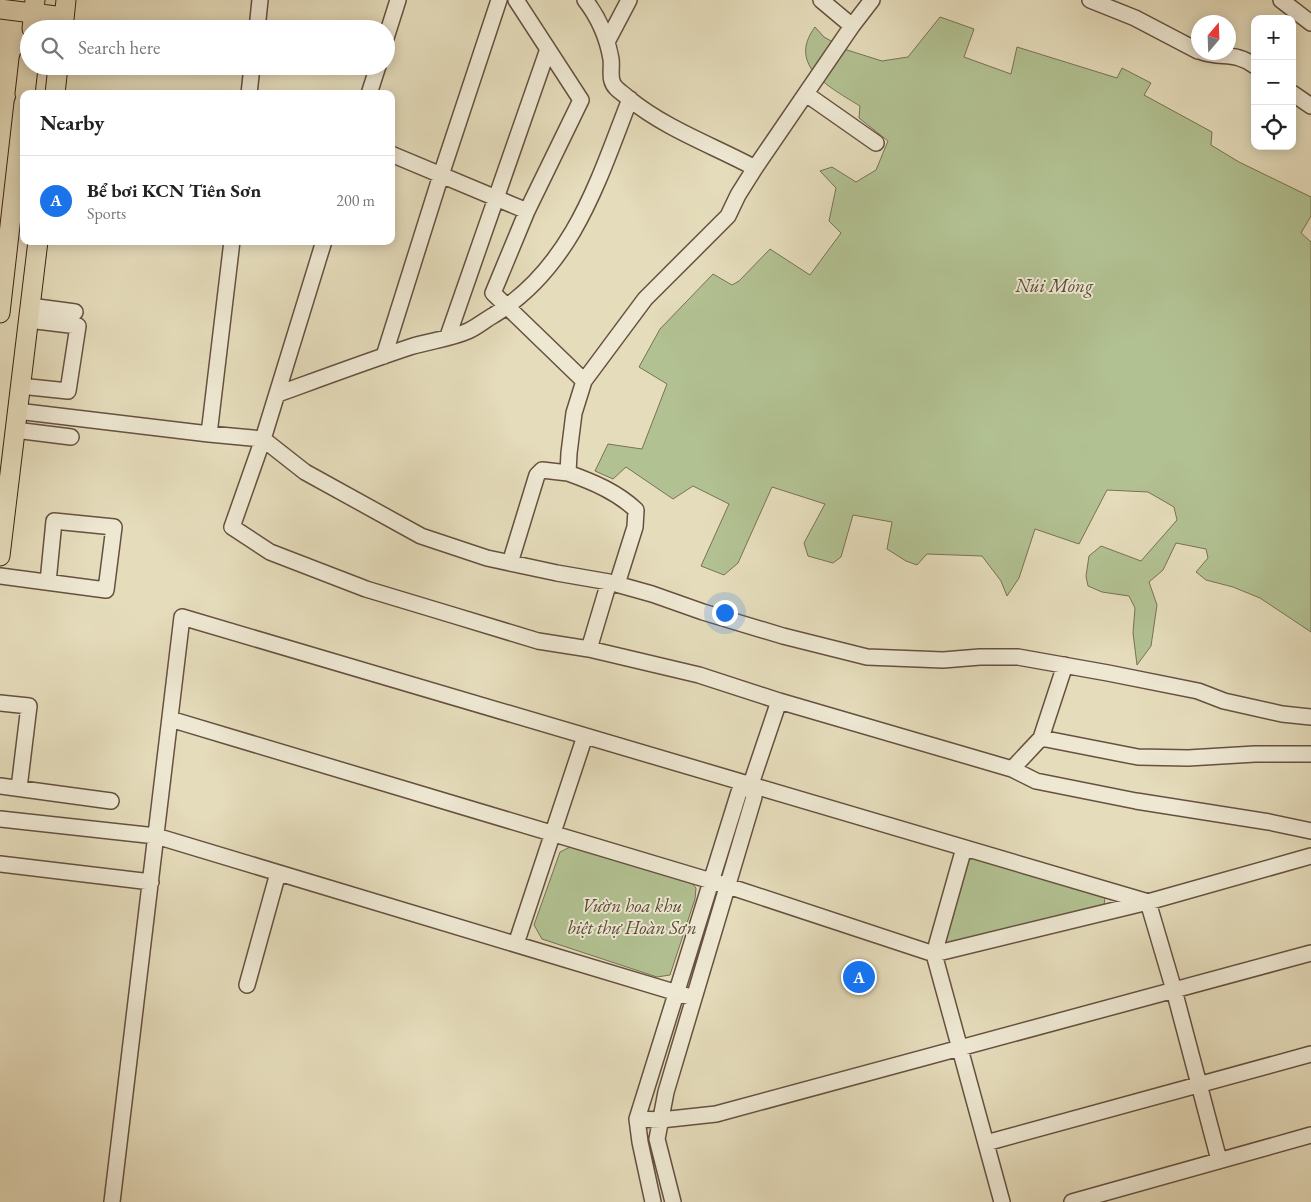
<!DOCTYPE html>
<html lang="en">
<head>
<meta charset="utf-8">
<style>
	body { margin:0; font-family:"EB Garamond",serif; background:#f6f6f6; color:#222 }
	.controls { position:absolute; right:15px; top:15px; display:grid; overflow:hidden; border-radius:10px; box-shadow:0 2px 12px #0003 }
	.controls button { width:45px; height:45px; display:grid; place-items:center; padding:0; border:0; border-bottom:1px solid #e0e0e0; background:#fff; color:#222; font:25px sans-serif }
	.compass { position:absolute; left:1191px; top:15px; width:45px; height:45px; border-radius:50%; background:#fff; box-shadow:0 2px 12px #0003; rotate:19deg }
	.you { position:absolute; left:724px; top:612px; width:18px; height:18px; margin:-12px; border:4px solid #fff; border-radius:50%; background:#1a73e8; box-shadow:0 0 0 8px #1a73e833 }
	.badge { display:grid; place-items:center; width:32px; height:32px; border-radius:50%; background:#1a73e8; color:#fff; font-size:16px; font-weight:700 }
	.pin { position:absolute; translate:-50% -50%; border:2px solid #fff; box-shadow:0 1px 5px #0006 }
	.list { margin:0; padding:0; list-style:none }
	h2 { display:flex; justify-content:space-between; align-items:center; height:65px; margin:0; padding:0 20px; font-size:21px }
	h2 small { font-size:16px; font-weight:400; color:#767676 }
	.list li { display:grid; grid-template-columns:32px 1fr auto; gap:15px; align-items:center; box-sizing:border-box; height:90px; padding:0 20px; border-top:1px solid #e0e0e0 }
	.list b { display:block; font-size:19px; white-space:nowrap }
	.list p { margin:0; font-size:16px; white-space:nowrap; color:#767676 }
	.list em { font-size:16px; font-style:normal; color:#767676 }
	.icon { flex:none; width:28px; height:28px; fill:none; stroke:currentColor; stroke-width:2; stroke-linecap:round; stroke-linejoin:round }
	.map { position:relative; flex:none; width:1311px; height:1202px; overflow:hidden }
	.search { position:absolute; background:#fff; box-shadow:0 2px 12px #0003; left:20px; top:20px; width:375px; height:55px; display:flex; align-items:center; gap:12px; box-sizing:border-box; padding:0 18px; border-radius:28px; color:#767676; font-size:19px }
	.panel { position:absolute; background:#fff; box-shadow:0 2px 12px #0003; left:20px; top:90px; width:375px; height:155px; border-radius:10px }
	.map>svg:first-child { display:block }
</style>
</head>
<body>
<div class="map">
<svg width="1311" height="1202" viewBox="0 0 1311 1202">
	<rect width="100%" height="100%" fill="#e5dcbb"/>
	<filter id="stains"><feTurbulence type="fractalNoise" baseFrequency=".004" numOctaves="4"/><feColorMatrix values="0 0 0 0 .2 0 0 0 0 .09 0 0 0 0 .02 0 0 0 .5 -.17"/></filter>
	<radialGradient id="worn" r=".72"><stop offset=".6" stop-color="#630" stop-opacity="0"/><stop offset="1" stop-color="#630" stop-opacity=".3"/></radialGradient>
	<path fill="#b2c192" stroke="#777254" d="M940,17L974,29L964,57L1011,74L1017,47L1117,78L1122,68L1151,83L1144,95L1212,132L1211,145L1239,162L1311,197V216L1301,233L1311,242V632L1260,598L1233,587L1206,580L1196,572L1208,558L1206,549L1176,543L1163,570L1149,582L1157,605L1151,646L1137,665L1133,633L1135,608L1129,596L1102,592L1088,586L1086,576L1089,556L1101,546L1141,561L1177,520L1174,507L1148,492L1107,490L1079,544L1035,529L1019,578L1007,596L1001,581L982,556L927,554L917,565L906,561L887,549L892,522L853,515L841,557L833,563L808,556L804,543L825,504L772,487L738,563L724,575L701,566L729,504L693,486L673,499L626,467L613,479L595,471L608,444L642,449L667,384L639,367L660,329L713,274L732,285L739,281L770,249L810,275L841,233L829,221L836,188L820,171L832,167L856,182L876,170L888,141L859,118L860,106C831,88 786,66 815,27L824,37L847,50L882,61L908,57Z
		M570,847H577L690,881L696,888L695,899L670,975L657,977L542,939L534,925L560,852Z
		M974,858L1098,895L1105,898L1104,905L950,946L945,942L967,861Z"/>
	<g fill="none" stroke-linecap="round" stroke-linejoin="round">
		<defs>
			<path id="minor" d="M516,0L581,100L527,211L493,293L584,381
				M585,0C599,18 607,36 611,59C612,66 610,75 612,81C614,89 623,93 628,98C666,129 712,145 755,168
				M821,0L852,26
				M1090,0L1135,18L1198,51
				M1281,0L1311,23
				M257,29L260,0
				M386,38L398,0
				M608,40L629,0
				M1202,52C1222,59 1235,51 1255,66
				M1292,93L1311,106
				M249,94L252,66
				M369,94L378,66
				M806,94L876,143
				M391,154L527,211
				M324,241L263,439L232,527L270,552L366,589L449,614L538,641L589,649L699,675L779,701L1012,769L1036,781L1136,801L1269,822L1311,831
				M30,306L75,312
				M448,336L548,49
				M384,356L441,175L499,0
				M20,386L68,391L78,326L28,320
				M278,394C322,378 365,362 410,347C429,341 450,339 468,331C477,327 485,320 494,315C573,266 598,181 630,99
				M17,411L209,434L263,439L305,472L421,536L487,558L557,573L609,582L652,594L703,612L783,636L867,657L943,660L980,657H1018L1108,673L1198,691L1224,701L1282,714L1311,717
				M15,430L71,437
				M209,434L232,241
				M510,563L537,475L542,470L568,473
				M0,576L106,590L114,527L54,521L48,582
				M617,584L635,527L636,510C617,492 593,482 568,473L569,453L574,413L584,381L645,299L728,216L738,195L755,168L852,26L872,0
				M589,649L609,582
				M0,703L29,706L19,788
				M170,719L728,886L934,954L1148,902L1311,856
				M1041,738L1065,665
				M1012,769L1041,738L1138,757L1188,758L1255,754H1311
				M0,786L111,801
				M0,819L156,836L694,998
				M964,848L934,954L1002,1202
				M0,864L151,882
				M516,944L585,736
				M247,985L278,873
				M637,1119L661,1120L716,1114L1311,953
				M986,1143L1311,1054
				M112,1202L182,617L1148,902L1174,990L1219,1160
				M653,1202L640,1142L637,1119L739,792L751,784
				M673,1202L657,1139L666,1092L754,797L751,784L779,701
				M1072,1202L1311,1135"/>
			<path id="major" d="M0,9L64,17
				M32,29L35,0
				M63,29L66,0
				M25,94L29,59
				M55,94L58,66
				M0,313L24,103
				M0,556L38,241"/>
		</defs>
		<use href="#minor" stroke="#66513f" stroke-width="18"/>
		<use href="#major" stroke="#3c2316" stroke-width="21"/>
		<use href="#minor" stroke="#eee8d3" stroke-width="15"/>
		<use href="#major" stroke="#e5dcbb" stroke-width="19"/>
	</g>
	<g text-anchor="middle" dominant-baseline="central" stroke-width="4" stroke-linejoin="round" paint-order="stroke">
		<g font-size="19" font-style="italic" fill="#5a4a35" stroke="#eee8d3">
			<text x="1054" y="285">Núi Móng</text>
			<text x="632" y="905">Vườn hoa khu<tspan x="632" dy="22">biệt thự Hoàn Sơn</tspan></text>
		</g>
	</g>
	<rect width="100%" height="100%" filter="url(#stains)"/>
	<rect width="100%" height="100%" fill="url(#worn)"/>
</svg>
<div class="controls">
<button>+</button>
<button>−</button>
<button><svg class="icon" aria-label="locate" viewBox="0 0 24 24"><circle cx="12" cy="12" r="6"/><path d="M12 2v4M12 18v4M2 12h4M18 12h4"/></svg></button>
</div>
<svg class="compass" viewBox="-18 -18 36 36"><path d="M0-13l5 13h-10z" fill="#e53935"/><path d="M0 13l5-13h-10z" fill="#767676"/></svg>
<div class="you"></div>
<div class="pin badge" style="left:859px;top:977px">A</div>
<div class="search"><svg class="icon" aria-label="search" viewBox="0 0 24 24"><circle cx="10" cy="10" r="6"/><path d="M15 15l6 6"/></svg>Search here</div>
<section class="panel">
<h2>Nearby<small></small></h2>
<ul class="list">
<li><span class="badge">A</span><div><b>Bể bơi KCN Tiên Sơn</b><p>Sports</p></div><em>200 m</em></li>
</ul>
</section>
</div>
</body>
</html>
